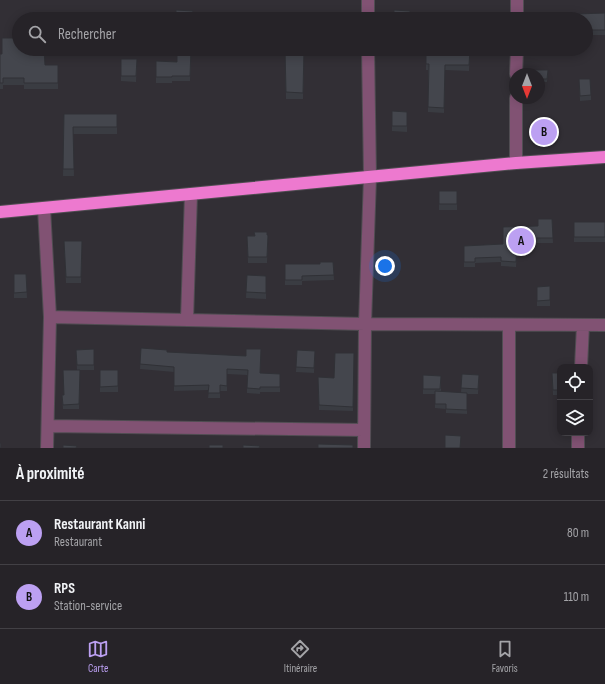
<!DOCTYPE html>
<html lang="fr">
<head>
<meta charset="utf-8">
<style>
	body { margin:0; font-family:"Sofia Sans Condensed",sans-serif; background:#2e2b30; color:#f1f3f6 }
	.controls { position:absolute; right:12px; bottom:12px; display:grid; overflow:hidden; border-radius:8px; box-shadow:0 2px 10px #0003 }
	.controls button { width:36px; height:36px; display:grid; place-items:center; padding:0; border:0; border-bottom:1px solid #424045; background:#262328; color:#f1f3f6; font:20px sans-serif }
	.compass { position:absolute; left:509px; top:68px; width:36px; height:36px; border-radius:50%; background:#262328; box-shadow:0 2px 10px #0003; rotate:180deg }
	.you { position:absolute; left:385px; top:266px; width:14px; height:14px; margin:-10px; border:3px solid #fff; border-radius:50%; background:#1a73e8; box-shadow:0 0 0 6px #1a73e833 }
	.badge { display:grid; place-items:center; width:26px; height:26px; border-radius:50%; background:#bca0f2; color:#111; font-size:13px; font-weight:700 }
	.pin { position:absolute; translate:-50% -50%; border:2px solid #fff; box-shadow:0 1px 4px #0006 }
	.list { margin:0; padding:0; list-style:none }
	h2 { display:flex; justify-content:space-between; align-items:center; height:52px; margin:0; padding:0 16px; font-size:17px }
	h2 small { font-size:13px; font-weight:400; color:#a4a4a8 }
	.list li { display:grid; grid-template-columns:26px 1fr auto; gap:12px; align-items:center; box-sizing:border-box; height:64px; padding:0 16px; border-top:1px solid #424045 }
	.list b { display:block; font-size:15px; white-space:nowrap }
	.list p { margin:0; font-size:13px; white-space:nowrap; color:#a4a4a8 }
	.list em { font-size:13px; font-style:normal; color:#a4a4a8 }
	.icon { flex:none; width:22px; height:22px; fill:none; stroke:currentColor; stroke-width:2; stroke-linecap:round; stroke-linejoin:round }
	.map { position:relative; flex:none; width:605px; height:448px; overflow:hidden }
	.search { position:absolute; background:#262328; box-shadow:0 2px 10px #0003; left:12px; right:12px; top:12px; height:44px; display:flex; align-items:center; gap:10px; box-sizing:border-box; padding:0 14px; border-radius:22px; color:#a4a4a8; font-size:15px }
	.sheet { height:180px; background:#262328 }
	nav { display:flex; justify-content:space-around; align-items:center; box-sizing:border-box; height:56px; border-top:1px solid #424045; background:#262328; font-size:11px; color:#a4a4a8 }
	nav a { display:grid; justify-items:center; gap:2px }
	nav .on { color:#bca0f2 }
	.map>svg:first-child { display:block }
</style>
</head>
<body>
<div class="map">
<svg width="605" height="448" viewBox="0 0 605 448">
	<rect width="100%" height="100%" fill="#322f35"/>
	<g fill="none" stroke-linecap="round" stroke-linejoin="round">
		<defs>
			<path id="minor" d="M368,0V19
				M517,19V0
				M516,74L517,49
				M516,163V98
				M44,208L50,317L47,448
				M50,317L365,324L605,325
				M187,320L191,194
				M581,367L583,325
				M48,426L364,430
				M364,448L365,324L370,177L368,49
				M509,448V325
				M578,448V433"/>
			<path id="highway" d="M0,212L516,163L605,157"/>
		</defs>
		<use href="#minor" stroke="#504d52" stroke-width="14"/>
		<use href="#highway" stroke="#504d52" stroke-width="14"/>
		<use href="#minor" stroke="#815273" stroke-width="12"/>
		<use href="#highway" stroke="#ed79cf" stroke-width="12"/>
	</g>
	<path fill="#3a3c42" d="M605,13V35H586V19Z
		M191,49L190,81H172V83H156V61L177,62Z
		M285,49H309V56H304L303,99H286Z
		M346,49H357V51H346Z
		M426,49H470L469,71L445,70L444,113L428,112V70H426Z
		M0,54L45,65H58V89H24V85H3V89H0Z
		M121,59H137L136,82L121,81Z
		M548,70L547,82H539V74Z
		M579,79L591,95V100L580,101Z
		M392,111L407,112V132L392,131Z
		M64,114H117V134H73L74,176H63Z
		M439,191H457V210H439Z
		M552,219L553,243H534V247L517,248L516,267L501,266V262L475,263V267H464V246L503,244Z
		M574,222H605V242H574Z
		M268,235L267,263H248L247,236Z
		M64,241H82L81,283H66Z
		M333,262L334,280L302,281V285H285V264H320Z
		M14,274H26L27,298H14Z
		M247,275L266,276V299L246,298Z
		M550,286V306H537V287Z
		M141,348L167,352L260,373L280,374V392H260V394L247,393V375L227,374V391H220V398H208L209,390L174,391V372L140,369Z
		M94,349V370H80L79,409H63L62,395H64L77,370L76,350Z
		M297,350L315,351L314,373L296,372Z
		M354,353L353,411L319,410L318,377L334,378Z
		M100,370H118V392H100Z
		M552,373H560V395H553Z
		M462,374L479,375L478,394H467V414L446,413V409L435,408V394H423V375L441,376V392L461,393Z"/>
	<path fill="#44464d" stroke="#303136" d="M176,10L193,11L192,19H176Z
		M394,10L410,11V19H394Z
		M605,13V30H586V19H576V14Z
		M2,38H19V49H44L45,65H58V83H24V78H3V83H0V54H2Z
		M177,49H191L190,76H172V77H156V61L177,62Z
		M285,49H309H304L303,93L286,92Z
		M426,49H470L469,65H445L444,108L428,107L429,64H426Z
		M121,59H137L136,76H121Z
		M532,70H548L547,79H539V74H532Z
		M579,79H590L591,95L580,96Z
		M392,111L407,112V126H392Z
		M64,114H117V127H73L74,169H63Z
		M439,191H457V204H439Z
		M538,219H552L553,238H534V242L517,243L516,262L501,261V257L475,258V262H464V246L503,244V227L538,226Z
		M574,222H605V237H574Z
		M254,232H267V235H268L267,257H248L247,236H255Z
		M64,241H82L81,277H66Z
		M320,262H333L334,275L302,276V280H285V264H320Z
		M14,274H26L27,292L14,293Z
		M247,275L266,276V293L246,292Z
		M550,286V300L537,301V287Z
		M141,348L167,350V352L246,356V349H261L260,373L280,374V387H260V389L247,388L248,370L227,369V386L220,385V393H208L209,385L174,386V367L140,364Z
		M94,349V365H77L76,350Z
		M297,350L315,351L314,368L296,367Z
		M335,353H354L353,407L319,405L318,377L334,378Z
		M63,370H80L79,404L63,405L62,395H64Z
		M100,370H118V386L100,387Z
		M552,373H560V390H553Z
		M462,374L479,375L478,389L461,388Z
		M423,375L441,376L440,389H423Z
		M435,391L467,393V410L446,409V404H435Z
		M445,435L461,436L460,448H445Z
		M0,443H1V448H0Z
		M318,444L353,445V448H318Z
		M63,445L77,446L76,448H63Z
		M209,445H223V448H209Z
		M243,445L260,446L259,448H243Z"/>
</svg>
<div class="controls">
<button><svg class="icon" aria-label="locate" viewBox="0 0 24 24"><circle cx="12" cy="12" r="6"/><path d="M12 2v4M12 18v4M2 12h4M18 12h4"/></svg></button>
<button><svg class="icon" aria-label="layers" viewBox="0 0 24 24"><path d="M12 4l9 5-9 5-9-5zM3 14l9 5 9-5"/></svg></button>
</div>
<svg class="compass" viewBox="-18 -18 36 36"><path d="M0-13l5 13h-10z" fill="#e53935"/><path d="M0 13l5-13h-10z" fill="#a4a4a8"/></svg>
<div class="you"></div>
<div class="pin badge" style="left:521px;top:241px">A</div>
<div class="pin badge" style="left:544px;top:132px">B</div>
<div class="search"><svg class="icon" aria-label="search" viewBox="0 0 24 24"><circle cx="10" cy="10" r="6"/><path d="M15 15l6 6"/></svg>Rechercher</div>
</div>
<section class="sheet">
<h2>À proximité<small>2 résultats</small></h2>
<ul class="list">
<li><span class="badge">A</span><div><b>Restaurant Kanni</b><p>Restaurant</p></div><em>80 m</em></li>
<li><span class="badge">B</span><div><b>RPS</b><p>Station-service</p></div><em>110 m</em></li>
</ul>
</section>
<nav>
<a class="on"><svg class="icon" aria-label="map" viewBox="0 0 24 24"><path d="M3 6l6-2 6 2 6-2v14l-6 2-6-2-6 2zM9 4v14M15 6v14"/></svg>Carte</a>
<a><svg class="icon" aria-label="directions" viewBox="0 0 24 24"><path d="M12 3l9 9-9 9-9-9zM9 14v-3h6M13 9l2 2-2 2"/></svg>Itinéraire</a>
<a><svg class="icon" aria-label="saved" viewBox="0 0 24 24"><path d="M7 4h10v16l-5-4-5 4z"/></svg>Favoris</a>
</nav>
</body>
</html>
